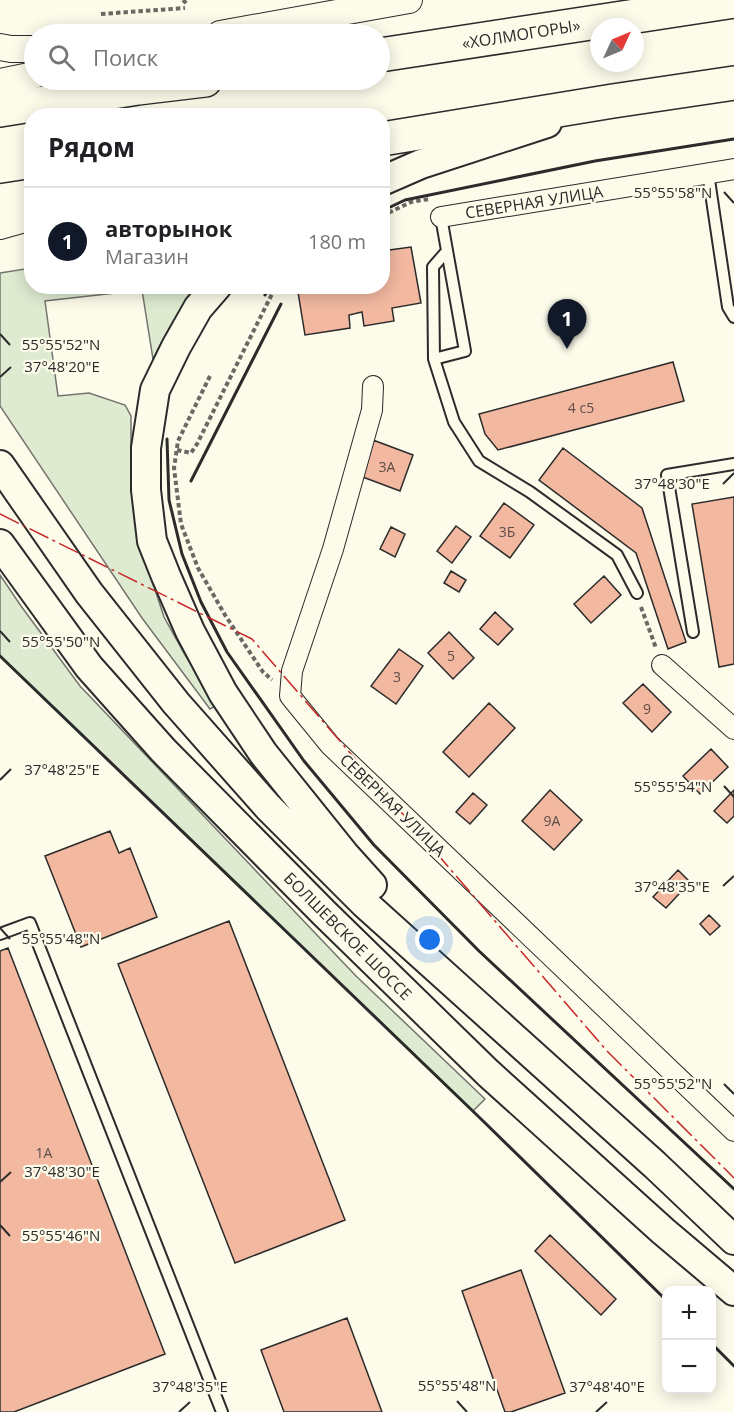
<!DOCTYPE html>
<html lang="ru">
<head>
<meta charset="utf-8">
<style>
	body { margin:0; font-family:"Open Sans",sans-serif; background:#f2f2f2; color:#202124 }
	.controls { position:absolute; right:18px; bottom:18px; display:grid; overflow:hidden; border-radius:12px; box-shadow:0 3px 15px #0003 }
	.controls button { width:54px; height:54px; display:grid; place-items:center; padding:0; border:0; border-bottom:2px solid #e0e0e0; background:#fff; color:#202124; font:30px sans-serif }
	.compass { position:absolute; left:590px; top:18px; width:54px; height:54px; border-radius:50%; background:#fff; box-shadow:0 3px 15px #0003; rotate:46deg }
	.you { position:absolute; left:430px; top:940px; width:21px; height:21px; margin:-15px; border:4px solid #fff; border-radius:50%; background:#1a73e8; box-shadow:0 0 0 9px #1a73e833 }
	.badge { display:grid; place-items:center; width:39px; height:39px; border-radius:50%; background:#111827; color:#fff; font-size:20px; font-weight:700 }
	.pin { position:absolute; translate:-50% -50px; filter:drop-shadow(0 2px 3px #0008) }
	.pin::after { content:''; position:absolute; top:32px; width:21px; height:18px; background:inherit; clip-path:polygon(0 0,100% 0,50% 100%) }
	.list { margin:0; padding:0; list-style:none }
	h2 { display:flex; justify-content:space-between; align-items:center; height:78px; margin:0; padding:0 24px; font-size:26px }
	h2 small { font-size:20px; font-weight:400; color:#757577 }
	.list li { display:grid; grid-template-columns:39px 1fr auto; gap:18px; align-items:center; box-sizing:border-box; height:108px; padding:0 24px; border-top:2px solid #e0e0e0 }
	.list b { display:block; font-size:22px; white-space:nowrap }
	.list p { margin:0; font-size:20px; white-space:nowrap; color:#757577 }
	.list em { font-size:20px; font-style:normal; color:#757577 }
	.icon { flex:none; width:33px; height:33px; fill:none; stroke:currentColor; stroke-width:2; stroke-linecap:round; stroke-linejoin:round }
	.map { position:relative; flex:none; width:734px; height:1412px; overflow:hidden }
	.search { position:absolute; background:#fff; box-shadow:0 3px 15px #0003; left:24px; top:24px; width:366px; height:66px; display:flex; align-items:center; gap:15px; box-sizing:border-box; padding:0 21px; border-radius:33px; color:#757577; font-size:22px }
	.panel { position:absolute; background:#fff; box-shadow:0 3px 15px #0003; left:24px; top:108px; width:366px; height:186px; border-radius:24px }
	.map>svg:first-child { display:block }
</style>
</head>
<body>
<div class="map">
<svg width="734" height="1412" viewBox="0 0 734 1412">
	<rect width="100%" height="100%" fill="#fdfbea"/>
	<path fill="#deebd1" stroke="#74746e" stroke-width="1.5" d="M31,268L32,286L198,287C179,308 166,333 153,359L142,290L45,301L58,396L89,393L125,405L131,416V469L134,507L139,541L164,617L184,653L216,706L210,709L142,618L0,406V273Z
		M0,575L21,606L80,686L356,976L485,1099L473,1111L0,656Z"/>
	<path fill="#f2b8a0" stroke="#2b2b2b" stroke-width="1.5" d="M411,247L421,303L392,308L394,321L364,326L362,312L349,315L350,328L305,335L297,286H382V251Z
		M673,362L684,401L498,450L485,434L479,414Z
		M373,440L413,455L400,491L360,476Z
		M563,448L642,508L686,642L668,649L636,553L539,480Z
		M734,497V664L719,667L692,504Z
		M504,503L534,525L510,558L480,536Z
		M456,526L471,537L452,563L437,551Z
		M391,527L405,534L395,557L380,549Z
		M451,571L466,580L459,592L444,583Z
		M604,576L621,595L591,623L574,604Z
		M495,612L513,629L498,645L480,629Z
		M449,632L474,658L453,679L428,653Z
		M399,649L423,666L396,704L371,686Z
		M643,684L671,712L652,732L623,703Z
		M489,703L515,728L469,777L443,752Z
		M711,749L728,767L700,794L683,776Z
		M550,790L582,820L554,850L522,821Z
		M734,790V816L727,823L714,811Z
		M473,793L487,805L470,824L456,812Z
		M110,831L119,853L130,848L157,917L81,947L45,856Z
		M678,870L690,882L666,908L653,897Z
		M709,915L720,926L710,935L700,924Z
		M229,921L345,1220L235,1263L118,964Z
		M8,948L165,1354L14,1412H0V951Z
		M550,1235L616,1299L601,1315L535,1251Z
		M521,1270L565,1393L511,1412H505L462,1291Z
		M347,1318L382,1412H284L261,1350Z"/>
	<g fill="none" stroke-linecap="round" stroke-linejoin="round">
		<defs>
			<path id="service" d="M708,173L728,307L734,317
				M447,251L433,267L434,359L454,422L479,461L530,492L617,555L637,593
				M434,359L465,351L441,217
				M693,632L667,475L734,464
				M0,934L30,923L222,1412"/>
			<path id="minor" d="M441,217L734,169
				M373,386L372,410L333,549L292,671L290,696L330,745L734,1131
				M662,665L734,729"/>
			<path id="tertiary" d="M220,34L409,0
				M0,47L11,49H34
				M0,82L34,75
				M0,226L32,217"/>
			<path id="secondary" d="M382,181L421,164L547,123
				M217,286L198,308L176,347L155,390L146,448V490L152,541L166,576L190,631L223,693L263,753L345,855L372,885
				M0,465L89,593L176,703L268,807L364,903L655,1165L734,1240
				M0,544L89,667L163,750L324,913L488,1073L663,1231L734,1291"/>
			<path id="trunk" d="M380,55L734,1
				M0,110L138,88L205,80
				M382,139L613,101L734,83
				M0,201L32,196"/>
		</defs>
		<use href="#service" stroke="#2b2b2b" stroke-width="14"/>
		<use href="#minor" stroke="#2b2b2b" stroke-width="22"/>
		<use href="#tertiary" stroke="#2b2b2b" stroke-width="28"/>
		<use href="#secondary" stroke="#2b2b2b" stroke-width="32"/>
		<use href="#trunk" stroke="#2b2b2b" stroke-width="36"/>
		<path stroke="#6a6964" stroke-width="4" stroke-dasharray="4.5 3" stroke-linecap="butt" d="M183,0L187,4
			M101,14L185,8
			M382,216L411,202L429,199
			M210,376L178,441L174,468L181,524L198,568L225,615L263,672L272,680
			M177,450L191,453L197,444L276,286
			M641,607L656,648"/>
		<use href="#service" stroke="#fdfbea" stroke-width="10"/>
		<use href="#minor" stroke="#fdfbea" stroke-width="20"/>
		<use href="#tertiary" stroke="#fdfbea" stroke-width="26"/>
		<use href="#secondary" stroke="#fdfbea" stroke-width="28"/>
		<use href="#trunk" stroke="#fdfbea" stroke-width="33"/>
		<path stroke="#2b2b2b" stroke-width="3" d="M382,211L405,200L595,161L734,139
			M265,295L270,286
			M167,439L169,500L182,554L201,602L227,652L304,761L374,845L479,951L734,1189
			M191,481L281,304
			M0,656L480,1118L666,1300
			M712,1344L734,1366"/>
		<path stroke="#c62828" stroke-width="1.5" stroke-dasharray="21 4.5 3 4.5" stroke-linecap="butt" d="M0,514L252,639L607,1051L734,1178"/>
	</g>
	<path fill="none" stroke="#2b2b2b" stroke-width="2" d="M724,192L734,203M0,334L10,345M0,377L11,367M723,484L734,473M0,631L10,642M0,780L11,769M724,786L734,797M723,886L734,876M0,928L10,939M724,1084L734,1094M0,1182L11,1172M0,1225L10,1236M457,1401L467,1412M179,1412L190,1402M596,1412L607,1402"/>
	<g text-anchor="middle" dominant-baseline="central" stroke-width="4.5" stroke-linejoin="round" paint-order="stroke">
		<g font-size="14" fill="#5d4e48">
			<text x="581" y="407">4 с5</text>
			<text x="387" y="466">3А</text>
			<text x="507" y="531">3Б</text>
			<text x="451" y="655">5</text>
			<text x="397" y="676">3</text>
			<text x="647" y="708">9</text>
			<text x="552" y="820">9А</text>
			<text x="44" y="1152">1А</text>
		</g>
		<g font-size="16" fill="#2b2b2b" stroke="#fdfbea">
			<text transform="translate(521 34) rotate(-9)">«ХОЛМОГОРЫ»</text>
			<text transform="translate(534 202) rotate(-9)">СЕВЕРНАЯ УЛИЦА</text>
			<text transform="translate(393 805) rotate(44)">СЕВЕРНАЯ УЛИЦА</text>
			<text transform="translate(348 936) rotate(45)">БОЛШЕВСКОЕ ШОССЕ</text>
		</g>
	</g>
	<g font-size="15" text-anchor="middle" fill="#2b2b2b" stroke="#fdfbea" stroke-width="4.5" stroke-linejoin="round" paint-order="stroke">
		<text x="673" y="198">55°55'58"N</text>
		<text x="61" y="350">55°55'52"N</text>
		<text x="62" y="372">37°48'20"E</text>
		<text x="672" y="489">37°48'30"E</text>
		<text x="61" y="647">55°55'50"N</text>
		<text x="62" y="775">37°48'25"E</text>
		<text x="673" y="792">55°55'54"N</text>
		<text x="672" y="892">37°48'35"E</text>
		<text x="61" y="944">55°55'48"N</text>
		<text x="673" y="1089">55°55'52"N</text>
		<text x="62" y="1177">37°48'30"E</text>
		<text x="61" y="1241">55°55'46"N</text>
		<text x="457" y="1391">55°55'48"N</text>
		<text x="190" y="1392">37°48'35"E</text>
		<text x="607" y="1392">37°48'40"E</text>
	</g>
</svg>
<div class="controls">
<button>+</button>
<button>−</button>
</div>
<svg class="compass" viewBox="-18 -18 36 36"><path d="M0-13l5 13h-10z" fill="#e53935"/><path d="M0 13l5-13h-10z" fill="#757577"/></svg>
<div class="you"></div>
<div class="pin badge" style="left:567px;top:349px">1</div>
<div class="search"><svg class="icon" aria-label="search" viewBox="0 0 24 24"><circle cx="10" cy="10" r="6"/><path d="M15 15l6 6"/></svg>Поиск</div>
<section class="panel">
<h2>Рядом<small></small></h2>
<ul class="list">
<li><span class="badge">1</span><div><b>авторынок</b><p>Магазин</p></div><em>180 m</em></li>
</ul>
</section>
</div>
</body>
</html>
